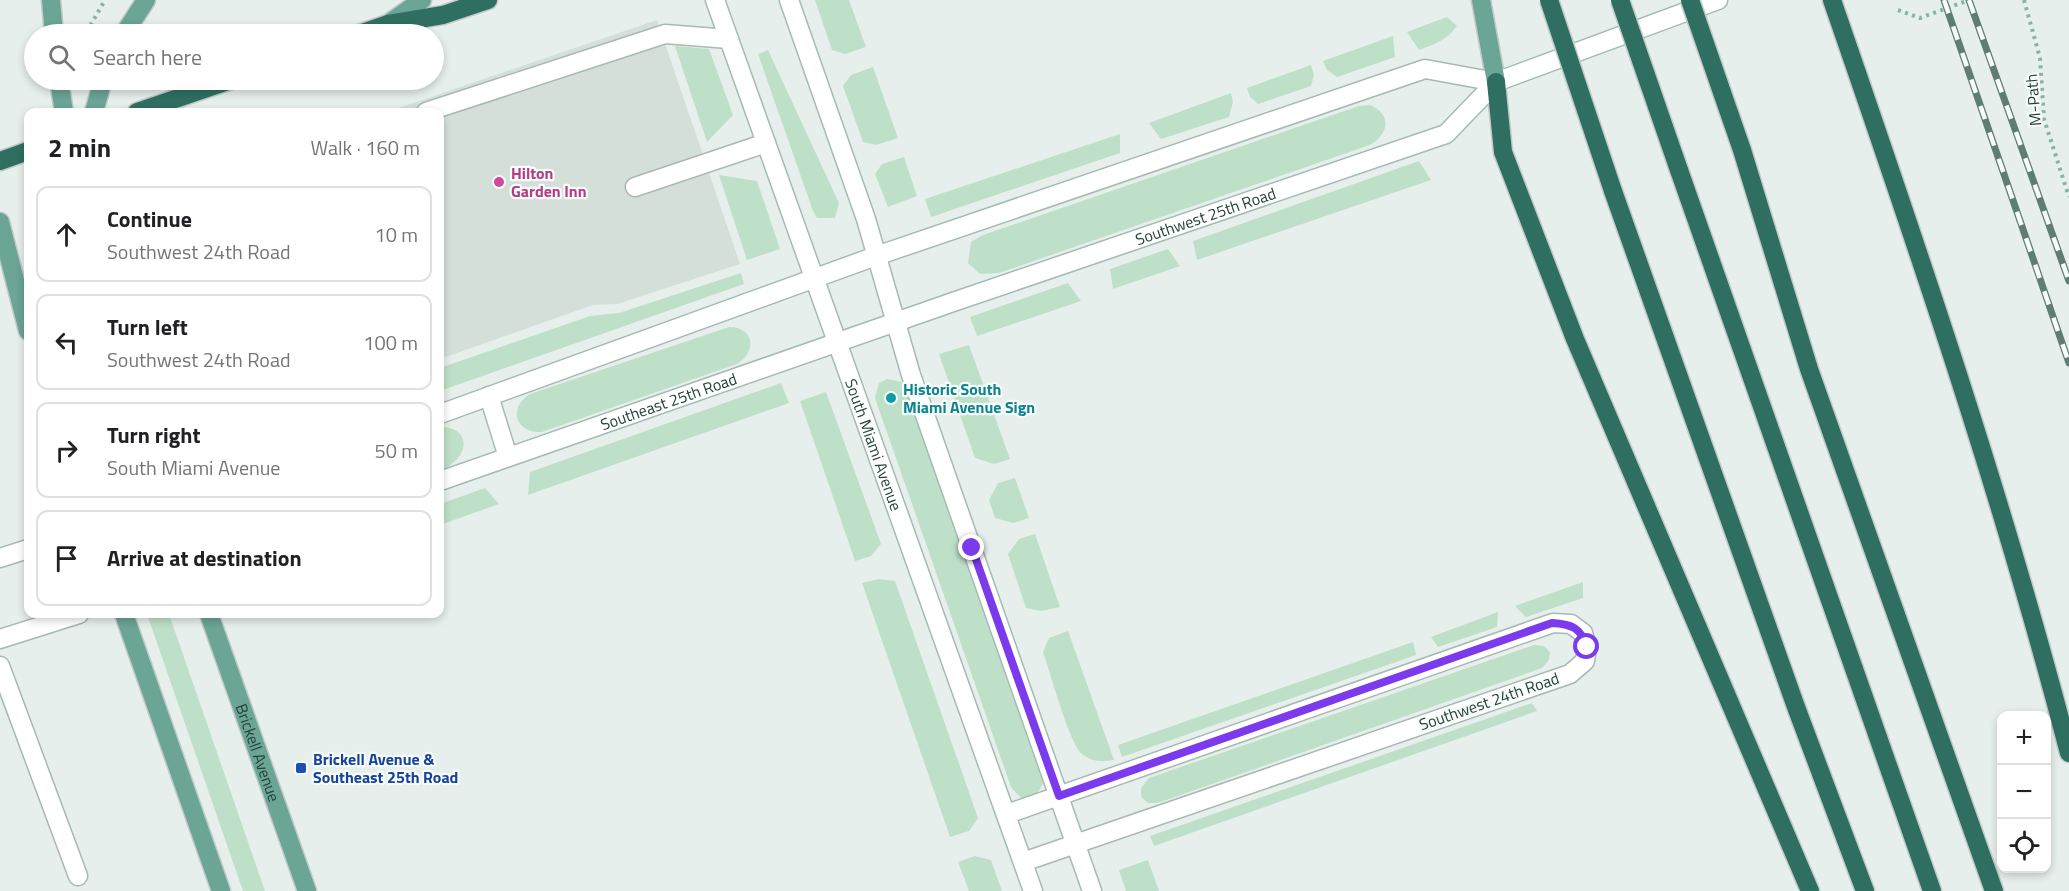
<!DOCTYPE html>
<html lang="en">
<head>
<meta charset="utf-8">
<style>
	body { margin:0; font-family:"Titillium Web",sans-serif; background:#f6f6f6; color:#202124 }
	.controls { position:absolute; right:18px; bottom:18px; display:grid; overflow:hidden; border-radius:12px; box-shadow:0 3px 9px #0003 }
	.controls button { width:54px; height:54px; display:grid; place-items:center; padding:0; border:0; border-bottom:2px solid #e0e0e0; background:#fff; color:#202124; font:30px sans-serif }
	.stop { position:absolute; width:18px; height:18px; margin:-14px; border:4px solid #7c3aed; border-radius:50%; background:#fff }
	.stop.end { background:#7c3aed; border-color:#fff; box-shadow:0 2px 6px #0008 }
	.list { margin:0; padding:0; list-style:none }
	h2 { display:flex; justify-content:space-between; align-items:center; height:78px; margin:0; padding:0 24px; font-size:26px }
	h2 small { font-size:20px; font-weight:400; color:#757577 }
	.list li { display:grid; grid-template-columns:39px 1fr auto; gap:18px; align-items:center; box-sizing:border-box; height:96px; margin:0 12px 12px; padding:0 12px; border:2px solid #e0e0e0; border-radius:12px }
	.list b { display:block; font-size:22px; white-space:nowrap }
	.list p { margin:0; font-size:20px; white-space:nowrap; color:#757577 }
	.list em { font-size:20px; font-style:normal; color:#757577 }
	.icon { flex:none; width:33px; height:33px; fill:none; stroke:currentColor; stroke-width:2; stroke-linecap:round; stroke-linejoin:round }
	.map { position:relative; flex:none; width:2069px; height:891px; overflow:hidden }
	.search { position:absolute; background:#fff; box-shadow:0 3px 9px #0003; left:24px; top:24px; width:420px; height:66px; display:flex; align-items:center; gap:15px; box-sizing:border-box; padding:0 21px; border-radius:33px; color:#757577; font-size:22px }
	.panel { position:absolute; background:#fff; box-shadow:0 3px 9px #0003; left:24px; top:108px; width:420px; height:510px; border-radius:12px }
	.map>svg:first-child { display:block }
</style>
</head>
<body>
<div class="map">
<svg width="2069" height="891" viewBox="0 0 2069 891">
	<rect width="100%" height="100%" fill="#e6efeb"/>
	<path fill="#d4dfda" d="M657,20L740,264L617,304L593,305L440,359V112H387Z"/>
	<path fill="#bfe0c8" d="M815,0H849L866,47L845,54L832,50Z
		M1447,17L1457,26C1447,40 1435,44 1419,50L1407,32Z
		M1393,36L1395,57L1337,77L1327,70L1323,61Z
		M675,46L709,49L733,115L707,142Z
		M768,50L839,203L835,218H817L813,211L758,54Z
		M1311,65L1314,75L1311,86L1258,104L1250,97L1247,88Z
		M873,67L898,138L876,145L863,142L843,86L851,75Z
		M1231,93L1233,102L1229,117L1161,139L1149,123Z
		M1370,105C1392,114 1389,134 1370,145L999,273L980,274L968,263L971,242L983,235L1359,106Z
		M1120,134V153L931,217L925,199Z
		M904,157L917,196L888,207L875,174L882,164Z
		M1419,161L1431,180L1197,260L1193,241Z
		M719,175L757,181L780,249L747,260Z
		M1168,249L1180,266L1113,289L1110,269Z
		M741,273L744,284L440,391V368L590,316L619,313Z
		M1068,283L1081,301L977,336L970,317Z
		M729,327C755,327 757,352 737,364L542,432C516,434 507,408 530,394Z
		M969,345L1010,459L994,464L975,458L939,354Z
		M887,379L902,382L907,388L1043,783C1038,794 1033,799 1021,798L1011,787L875,398L879,383Z
		M781,383L789,403L528,495L530,472Z
		M826,392L881,544L871,556L855,561L800,401Z
		M440,427C474,427 469,460 440,470Z
		M1015,478L1029,518L1013,523L995,518L989,500L998,483Z
		M485,488L499,504L440,525V504Z
		M1035,534L1060,607L1041,611L1026,608L1008,554L1019,539Z
		M879,579L895,581L978,818L969,831L950,837L862,583Z
		M1583,582V598L1526,617L1515,606Z
		M1498,612L1497,627L1438,647L1431,637Z
		M147,614H169L265,891H243Z
		M1068,631L1114,760C1103,762 1091,762 1082,754C1069,743 1050,671 1043,652L1049,638Z
		M1413,642L1416,655L1122,757L1118,745Z
		M1534,645L1544,646L1550,652L1549,660L1542,668L1158,803H1148L1141,797V788L1149,778Z
		M1532,703L1537,711L1154,846L1150,836Z
		M975,856L991,860L1002,891H969L958,862Z
		M1148,860L1159,891H1126L1119,870Z"/>
	<g fill="none" stroke-linecap="round" stroke-linejoin="round">
		<defs>
			<path id="service" d="M426,112L665,34L729,39
				M635,187L766,143
				M0,666L78,876"/>
			<path id="minor" d="M0,558L28,549
				M0,639L79,614
				M1007,814L1553,623L1571,624L1583,633L1587,647L1585,661L1570,674L1023,862"/>
			<g id="secondary">
				<path id="s1" d="M715,0L1033,891"/>
				<path d="M789,0L866,219L911,375L1092,891"/>
				<path d="M489,396L508,457"/>
				<path d="M440,414L876,256L1425,69L1496,82"/>
				<path id="s2" d="M440,481L956,301L1446,134L1496,82L1718,0"/>
			</g>
			<g id="primary">
				<path d="M51,0L54,34"/>
				<path d="M1481,0L1496,82"/>
				<path d="M388,24L422,0"/>
				<path d="M124,34L146,0"/>
				<path d="M59,80L64,112"/>
				<path d="M94,112L103,80"/>
				<path d="M0,222L28,331"/>
				<path d="M124,614L221,891"/>
				<path id="s3" d="M209,614L307,891"/>
			</g>
			<path id="motorway" d="M1832,0C1918,249 2003,498 2069,753
				M359,34L388,24L443,15L488,0
				M1496,82L1503,152L1575,339L1810,891
				M137,112L231,80
				M1742,150L1809,369L1994,891
				M0,161L28,151
				M1679,170L1932,891
				M1613,191L1796,707L1865,891"/>
		</defs>
		<use href="#service" stroke="#a8b8b2" stroke-width="21"/>
		<use href="#minor" stroke="#a8b8b2" stroke-width="21"/>
		<use href="#secondary" stroke="#a4bbb3" stroke-width="21"/>
		<use href="#primary" stroke="#c2cac8" stroke-width="21"/>
		<use href="#motorway" stroke="#c2cac8" stroke-width="21"/>
		<path stroke="#86b3a5" stroke-width="4" stroke-dasharray="3 4.5" stroke-linecap="butt" d="M2024,0L2040,58L2044,119L2069,197
			M1898,10L1920,18L1969,0
			M80,34L86,33L105,0"/>
		<use href="#service" stroke="#fff" stroke-width="18"/>
		<use href="#minor" stroke="#fff" stroke-width="18"/>
		<use href="#secondary" stroke="#fff" stroke-width="18"/>
		<use href="#primary" stroke="#6aa596" stroke-width="18"/>
		<use href="#motorway" stroke="#2f6f62" stroke-width="18"/>
		<defs>
			<path id="rail" d="M1944,0L2069,363
				M1969,0L2069,281"/>
		</defs>
		<use href="#rail" stroke="#5f7d75" stroke-width="7"/>
		<use href="#rail" stroke="#f7fbf9" stroke-width="4.5" stroke-dasharray="14" stroke-linecap="butt"/>
		<defs>
			<path id="motorway-bridge" d="M1549,0L1613,191
				M1620,0L1679,170
				M1690,0L1742,150"/>
		</defs>
		<use href="#motorway-bridge" stroke="#c2cac8" stroke-width="21" stroke-linecap="butt"/>
		<use href="#motorway-bridge" stroke="#2f6f62" stroke-width="18"/>
	</g>
	<g fill="none" stroke-linecap="round" stroke-linejoin="round">
		<path stroke="#7c3aed" stroke-width="8" d="M972,548L1059,796L1552,623C1572,624 1581,628 1587,647"/>
	</g>
	<circle fill="#d1479c" stroke="#f7fbf9" stroke-width="2" cx="499" cy="182" r="6"/>
	<circle fill="#0f9aa8" stroke="#f7fbf9" stroke-width="2" cx="891" cy="398" r="6"/>
	<rect fill="#1a4fb4" stroke="#f7fbf9" stroke-width="2" x="295" y="762" width="12" height="12" rx="3"/>
	<g text-anchor="middle" dominant-baseline="central" stroke-width="4.5" stroke-linejoin="round" paint-order="stroke">
		<g font-size="16" fill="#24423a" stroke="#f7fbf9">
			<text transform="translate(2033 100) rotate(-95)">M-Path</text>
			<text stroke="none"><textPath href="#s2" startOffset="810">Southwest 25th Road</textPath></text>
			<text stroke="none"><textPath href="#s2" startOffset="242">Southeast 25th Road</textPath></text>
			<text stroke="none"><textPath href="#s1" startOffset="472">South Miami Avenue</textPath></text>
			<text transform="translate(1489 701) rotate(-19)">Southwest 24th Road</text>
			<text stroke="none"><textPath href="#s3" startOffset="147">Brickell Avenue</textPath></text>
		</g>
		<g font-size="16" font-weight="bold" fill="#b23c85" stroke="#f7fbf9" text-anchor="start">
			<text x="511" y="173">Hilton<tspan x="511" dy="18">Garden Inn</tspan></text>
		</g>
		<g font-size="16" font-weight="bold" fill="#0d838f" stroke="#f7fbf9" text-anchor="start">
			<text x="903" y="389">Historic South<tspan x="903" dy="18">Miami Avenue Sign</tspan></text>
		</g>
		<g font-size="16" font-weight="bold" fill="#164399" stroke="#f7fbf9" text-anchor="start">
			<text x="313" y="759">Brickell Avenue &amp;<tspan x="313" dy="18">Southeast 25th Road</tspan></text>
		</g>
	</g>
</svg>
<div class="controls">
<button>+</button>
<button>−</button>
<button><svg class="icon" aria-label="locate" viewBox="0 0 24 24"><circle cx="12" cy="12" r="6"/><path d="M12 2v4M12 18v4M2 12h4M18 12h4"/></svg></button>
</div>
<div class="stop" style="left:1587px;top:647px"></div>
<div class="stop end" style="left:972px;top:548px"></div>
<div class="search"><svg class="icon" aria-label="search" viewBox="0 0 24 24"><circle cx="10" cy="10" r="6"/><path d="M15 15l6 6"/></svg>Search here</div>
<section class="panel">
<h2>2 min<small>Walk · 160 m</small></h2>
<ul class="list">
<li><svg class="icon" aria-label="ahead" viewBox="0 0 24 24"><path d="M12 20V5M6 11l6-6 6 6"/></svg><div><b>Continue</b><p>Southwest 24th Road</p></div><em>10 m</em></li>
<li><svg class="icon" aria-label="left" viewBox="0 0 24 24"><path d="M17 20v-9H6M10 6l-5 5 5 5"/></svg><div><b>Turn left</b><p>Southwest 24th Road</p></div><em>100 m</em></li>
<li><svg class="icon" aria-label="right" viewBox="0 0 24 24"><path d="M7 20v-9h11M14 6l5 5-5 5"/></svg><div><b>Turn right</b><p>South Miami Avenue</p></div><em>50 m</em></li>
<li><svg class="icon" aria-label="arrive" viewBox="0 0 24 24"><path d="M6 21V4h12l-3 4 3 4H6"/></svg><div><b>Arrive at destination</b></div></li>
</ul>
</section>
</div>
</body>
</html>
